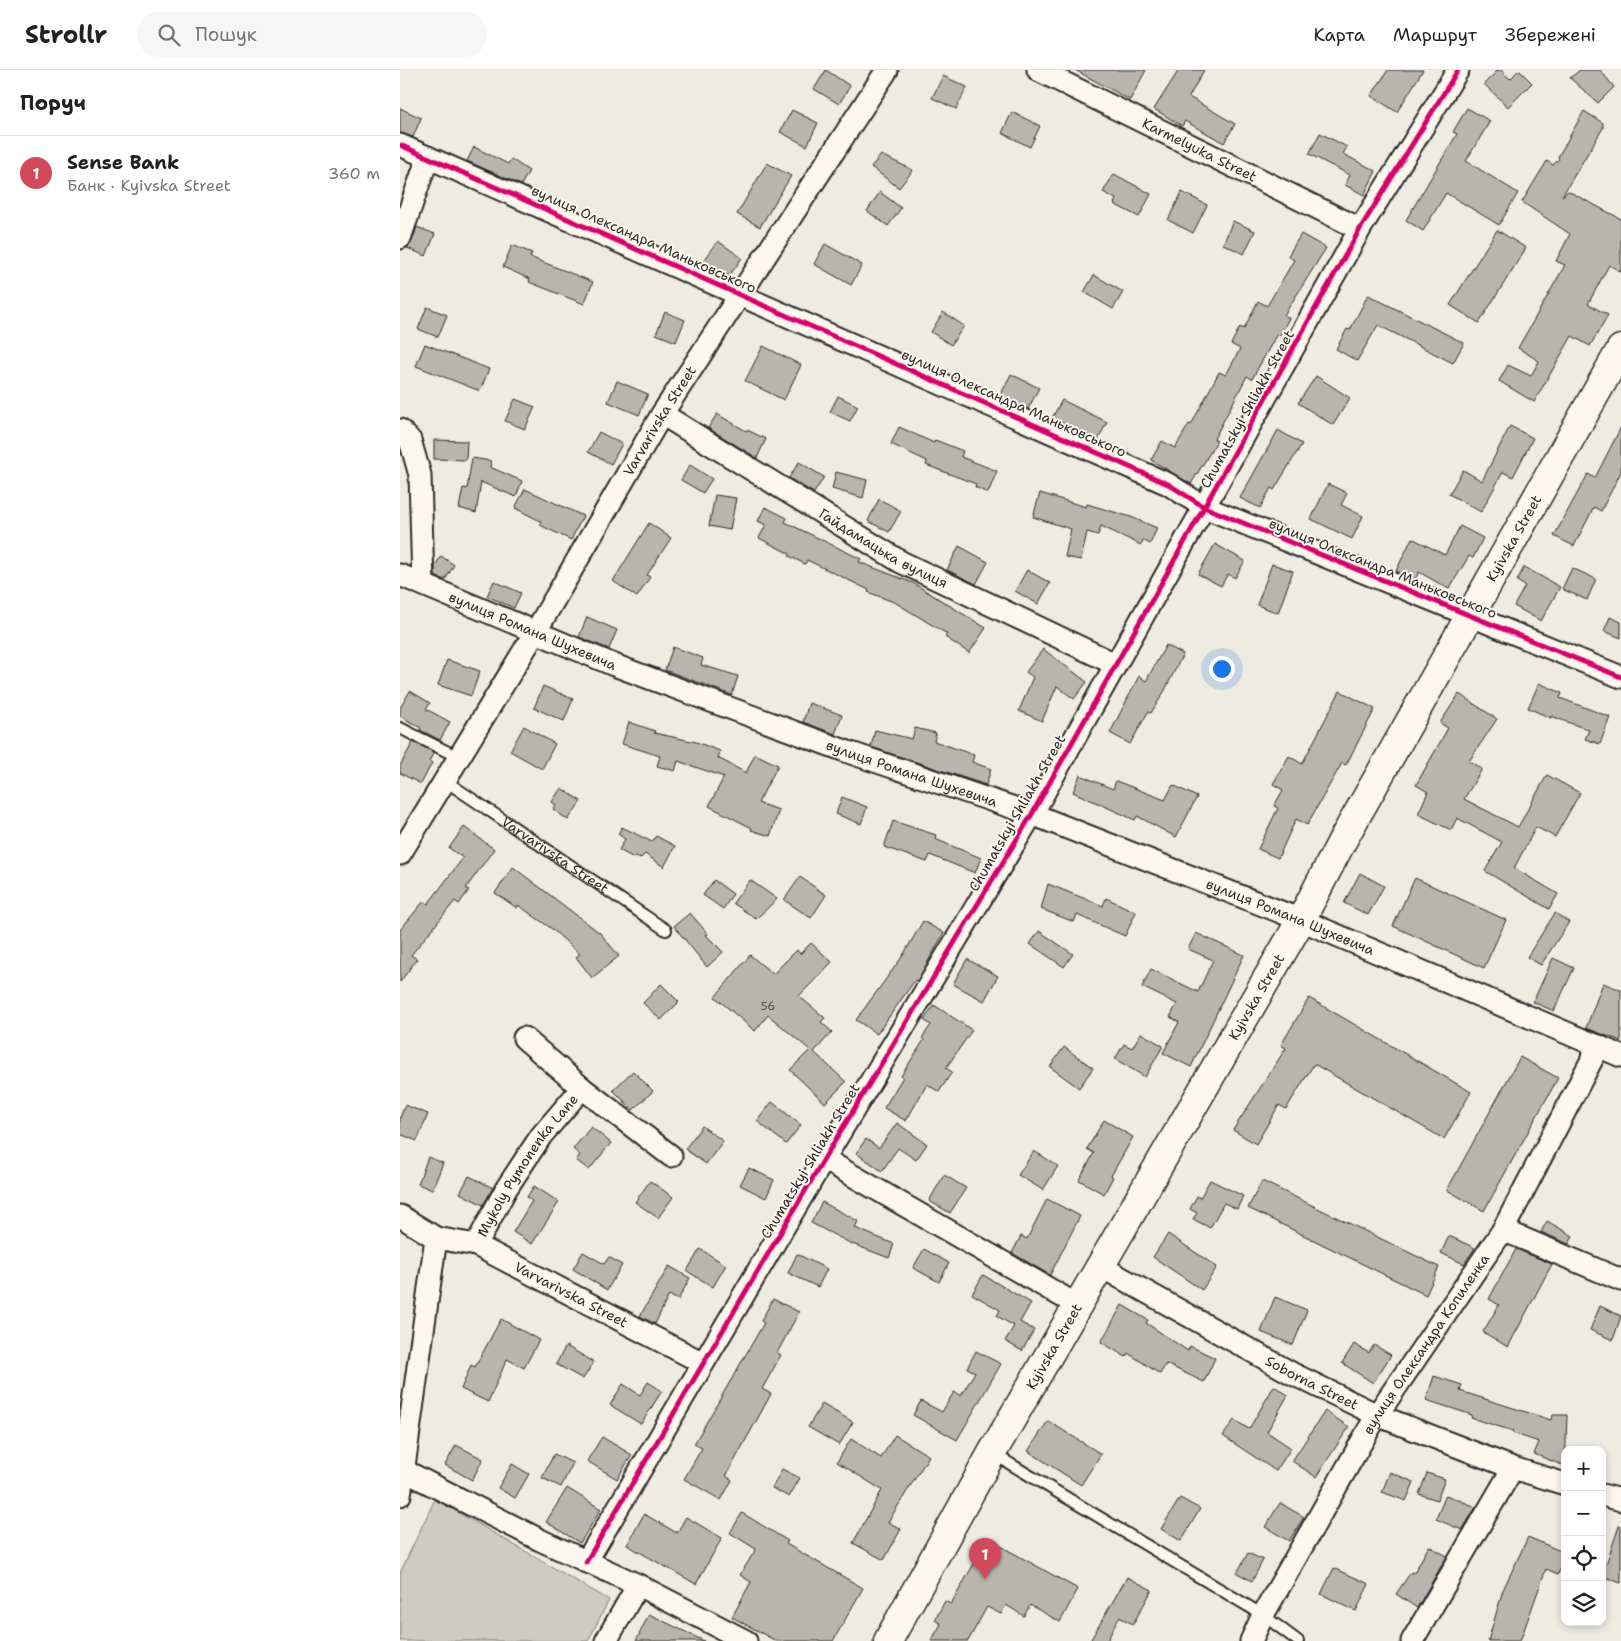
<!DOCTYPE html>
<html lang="uk">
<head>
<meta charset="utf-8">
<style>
	body { margin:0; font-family:"Shantell Sans",sans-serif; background:#f6f6f6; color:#202124 }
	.controls { position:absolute; right:15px; bottom:15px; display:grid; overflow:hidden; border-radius:10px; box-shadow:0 2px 8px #0003 }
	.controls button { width:45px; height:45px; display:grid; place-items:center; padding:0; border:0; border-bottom:1px solid #e0e0e0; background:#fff; color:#202124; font:25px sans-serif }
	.you { position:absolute; left:821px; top:598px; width:18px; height:18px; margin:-12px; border:4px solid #fff; border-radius:50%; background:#1a73e8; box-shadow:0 0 0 8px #1a73e833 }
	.badge { display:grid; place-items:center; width:32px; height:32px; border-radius:50%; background:#d1495b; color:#fff; font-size:16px; font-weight:700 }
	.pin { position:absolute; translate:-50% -41px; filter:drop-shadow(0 1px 2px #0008) }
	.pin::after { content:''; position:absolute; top:26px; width:18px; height:15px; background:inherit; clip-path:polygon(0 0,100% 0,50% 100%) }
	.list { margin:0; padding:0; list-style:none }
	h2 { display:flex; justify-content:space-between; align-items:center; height:65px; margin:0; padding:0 20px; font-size:21px }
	h2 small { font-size:16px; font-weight:400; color:#757577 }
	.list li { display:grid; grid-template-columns:32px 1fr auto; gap:15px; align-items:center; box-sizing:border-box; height:75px; padding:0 20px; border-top:1px solid #e0e0e0 }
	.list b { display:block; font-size:19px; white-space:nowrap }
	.list p { margin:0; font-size:16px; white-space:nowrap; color:#757577 }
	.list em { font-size:16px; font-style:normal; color:#757577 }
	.icon { flex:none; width:28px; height:28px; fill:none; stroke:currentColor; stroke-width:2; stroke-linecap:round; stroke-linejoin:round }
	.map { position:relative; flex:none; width:1221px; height:1571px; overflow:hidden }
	header { display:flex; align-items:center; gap:30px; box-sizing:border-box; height:70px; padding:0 25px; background:#fff; border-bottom:1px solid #e0e0e0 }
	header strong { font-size:24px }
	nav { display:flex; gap:28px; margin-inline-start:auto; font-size:18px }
	.search { width:350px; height:45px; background:#f6f6f6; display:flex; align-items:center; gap:12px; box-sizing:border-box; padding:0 18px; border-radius:28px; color:#757577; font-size:19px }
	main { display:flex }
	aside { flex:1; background:#fff }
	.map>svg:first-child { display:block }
</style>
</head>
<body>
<header>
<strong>Strollr</strong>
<div class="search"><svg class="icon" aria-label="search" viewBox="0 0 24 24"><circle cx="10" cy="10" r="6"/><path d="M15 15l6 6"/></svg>Пошук</div>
<nav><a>Карта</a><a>Маршрут</a><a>Збережені</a></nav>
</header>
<main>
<aside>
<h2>Поруч<small></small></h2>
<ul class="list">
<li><span class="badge">1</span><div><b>Sense Bank</b><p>Банк · Kyivska Street</p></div><em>360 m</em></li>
</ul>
</aside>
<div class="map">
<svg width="1221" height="1571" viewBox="0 0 1221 1571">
	<rect width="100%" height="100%" fill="#eeebe0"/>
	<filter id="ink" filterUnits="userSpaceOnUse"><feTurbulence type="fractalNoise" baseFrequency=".02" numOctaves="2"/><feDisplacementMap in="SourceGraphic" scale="10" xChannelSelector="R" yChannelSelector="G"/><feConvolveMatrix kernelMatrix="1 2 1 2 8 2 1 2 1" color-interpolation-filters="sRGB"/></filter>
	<g filter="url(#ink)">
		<path fill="#cecbc2" stroke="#7c7b76" d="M35,1429L209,1530L188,1571H0V1503Z"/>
		<path fill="#b8b5ae" stroke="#2b2b2b" d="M426,0L450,16L439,34L414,19Z
			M675,0H746L730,30Z
			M779,0H804L789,27L835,54L824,73L785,51L782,56L754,39Z
			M988,0H1023L997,42L971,26Z
			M1098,0H1101L1110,9L1119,0L1132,13L1108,37L1084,14Z
			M1180,0H1200L1214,17L1198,33L1170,8Z
			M543,6L567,17L556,39L532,28Z
			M0,38L21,48L13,67L0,63Z
			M1067,38L1090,51L1066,91L1118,123L1099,155L1046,123L1023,161L1006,150L1057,64L1053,62Z
			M392,40L418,53L407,76L380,62Z
			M1184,41L1203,53V58L1162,126L1168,121L1221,149V202L1209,195L1188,234L1208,245L1190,276L1172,266L1134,332L1099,311L1108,295L1131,306L1139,291L1118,278L1165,195L1156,191L1170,164L1122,132L1147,91L1153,95L1159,89L1158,87Z
			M612,42L640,56L630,77L602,63Z
			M920,63L947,77L943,84L976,101L964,125L945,115L950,105L909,84Z
			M74,77L108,94L111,89L129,101L121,115L67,91Z
			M481,85L513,100L499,118L471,97Z
			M367,93L391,106L360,157L337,144Z
			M714,104L751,124L739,147L714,134L716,129L703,122Z
			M480,122L501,138L488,156L467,141Z
			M782,122L807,135L793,163L768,150Z
			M833,151L855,161L844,184L823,174Z
			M17,157L35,164L26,186L7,178L12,172Z
			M1097,160L1126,178L1079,253L1050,235Z
			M901,164L926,178L884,245L889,248L880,265L877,264L852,309L847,306L814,369L817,371L791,414L751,390L762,371L775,378L789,354L791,355L819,302L826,305L840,279L831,274L840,257L844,259L858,231L867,236L894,190L888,186Z
			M318,171L342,188L329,206L303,192Z
			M425,174L462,195L451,215L414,194Z
			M112,175L132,183L130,187L193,212L184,234L129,212L130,209L103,197Z
			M694,205L723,222L713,239L684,222Z
			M968,225L1064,273L1053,293L978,255L957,291L936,279L947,259L950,260Z
			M27,237L47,245L38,267L18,259Z
			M265,242L285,250L276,272L256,264Z
			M543,242L564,256L551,275L531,262Z
			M25,274L89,299L80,321L16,296Z
			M363,276L401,295L384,330L345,311Z
			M611,304L639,318L628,339L600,326Z
			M916,306L950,328L933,355L898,333Z
			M217,311L248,324L239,345L208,332Z
			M438,326L458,336L450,351L430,342Z
			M115,329L135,337L125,359L105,351Z
			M662,330L707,352L698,370L652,348Z
			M317,344L346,361L347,360L366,369L357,388L308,358Z
			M1110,356L1133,368L1113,407L1103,402L1081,442L1049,424L1063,400L1082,411Z
			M499,357L534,373L535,370L563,381L561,387L597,401L588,423L575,417L576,414L526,395L527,391L491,374Z
			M1221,357V402L1201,441L1194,437L1174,476L1154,466L1188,404L1195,408Z
			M878,360L902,374L874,420L871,418L860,438L840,428Z
			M199,362L222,374L211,394L188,382Z
			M34,370L67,371L66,390L34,389Z
			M72,388L91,391L90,397L122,411L116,427L81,412L76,443L59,438L63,418L67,419Z
			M399,392L424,407L414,423L389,408Z
			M290,395L312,409L303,423L281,410Z
			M436,402L467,410L463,428L432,419Z
			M928,414L947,423L941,435L963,446L952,469L911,449Z
			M125,419L183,446L171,470L140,455L142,452L115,438Z
			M640,423L686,437L687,434L731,447L757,458L750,474L743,470L741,475L701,456L698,465L687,462L681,490L665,487L671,459L633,447Z
			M315,425L336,428L330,460L309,456Z
			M479,429L501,441L489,462L468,451Z
			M365,437L387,448L385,452L461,489L459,492L513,513L586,558L569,583L545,567L547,564L496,533L468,522L469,520L407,490L405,494L389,486L390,484L359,468L366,455L358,451Z
			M249,453L271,468L247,505L250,507L237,527L213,511Z
			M1060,456L1083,468L1073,488L1069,486L1049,519L1019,502L1015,509L996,501L1012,468L1045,485Z
			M815,474L845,491L835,508L828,504L821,516L798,504Z
			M559,476L588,492L576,514L547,500Z
			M41,486L54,495L45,510L35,506V496Z
			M872,494L893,501L878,543L857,535Z
			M1124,497L1160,517L1141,551L1114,536L1125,516L1117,511Z
			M1172,498L1196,509L1187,530L1162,519Z
			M627,500L650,513L638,534L615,521Z
			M94,511L121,523L114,538L87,526Z
			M187,547L217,560L209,579L179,567Z
			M1210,547L1221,552V568L1204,561Z
			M766,575L783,584L764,622L751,643L748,642L730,674L710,663L739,606L746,611Z
			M273,577L303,588L301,595L338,606L332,625L265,600Z
			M643,579L687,612L674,629L657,616L642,651L619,641L633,607L626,602Z
			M47,590L80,601L71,626L38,615Z
			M1139,613L1162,623L1160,628L1210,647L1200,674L1185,669L1189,660L1151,646V648L1128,638Z
			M143,616L173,629L164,651L134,638Z
			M10,621L30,633L26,639L50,652L40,670L20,660L21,658L0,646V638Z
			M940,621L975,639L946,695L942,693L907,755L896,749L878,788L858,779L878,738L874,736L883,720L873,714L889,686L902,694Z
			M1059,624L1097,649L1069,691L1082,699L1064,729L1118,757L1147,705L1180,723L1155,767L1136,757L1114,798L1158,824L1149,839L1085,801L1102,772L1057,748L1051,760L1018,744L1028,722L1016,715L1048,658L1040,653Z
			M409,633L442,645L435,664L403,652Z
			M229,652L255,661L254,663L296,672L320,681L318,688L346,703L355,684L378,695L358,733L379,740L370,766L351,760L352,758L309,736L324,707L278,691L275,701L257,696L260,686L222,674Z
			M124,656L155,674L142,699L110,681Z
			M515,658L536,663L534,671L574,685L572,692L591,699L586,715L471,677L475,660L512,669Z
			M13,672L34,682L29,691L32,693L21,714L0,703V696Z
			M680,705L713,719L716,711L765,730L773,715L797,727L776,767L737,746L735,750L673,722Z
			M161,718L181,731L168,750L153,739L156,735L152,732Z
			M442,727L467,737L461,754L436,744Z
			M493,751L536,765L535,769L581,788L575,803L530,785L527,792L484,777Z
			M64,757L94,779L66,818L69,820L59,834L55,831L11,885L17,889L0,912V860L24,831L28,834L63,788L49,778Z
			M222,757L252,772L256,766L275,776L264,797L245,784L241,788L235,786L234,788L219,780L225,769L218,764Z
			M113,797L200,863L219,886L192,908L176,887L180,884L152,859L118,835L117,838L95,823Z
			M960,803L984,816L968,845L944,833Z
			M400,807L426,825L411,848L384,830Z
			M1015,808L1106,850L1084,898L993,856Z
			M314,810L333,824L323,839L303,825Z
			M350,810L377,829L356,849L333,833Z
			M648,814L703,836L706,828L736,842L725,866L677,845L674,852L641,839Z
			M290,843L308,864L306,865L323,882L307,897L274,856Z
			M1155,843L1169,852L1141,895L1127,887Z
			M523,851L544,863L517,911L515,910L477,964L456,950L502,887Z
			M639,861L673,884L664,897L630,874Z
			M796,863L844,885L791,997L763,983L779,952L770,947L777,934L742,917L751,899L798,922L813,890L788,879Z
			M411,873L432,892L399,926L425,948L421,952L432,962L414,982L446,1012L425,1033L390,1000L410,980L368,945L355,961L315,927L350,885L373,904L397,880L400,884Z
			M1153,888L1174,898L1154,941L1133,932Z
			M567,889L598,906L584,931L553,914Z
			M1203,913L1221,920V971L1186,958Z
			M261,914L279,932L261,950L243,933Z
			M909,928L1071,1022L1044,1069L914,994L886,1039L879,1035L856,1074L833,1060L886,978L881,975Z
			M534,935L572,960L546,998L552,1002L539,1022L527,1014L506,1051L484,1038L503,1007L501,1006L524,970L522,968L531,955L524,950Z
			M741,963L763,976L745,1007L715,989L724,974L732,978Z
			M664,977L693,998L679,1018L650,997Z
			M1120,987L1158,1008L1084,1141L1047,1120Z
			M233,1001L253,1021L233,1040L213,1020Z
			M372,1032L401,1055L386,1074L357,1051Z
			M5,1035L28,1044L17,1071L0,1064V1048Z
			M704,1050L733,1067L711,1106L713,1107L704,1124L679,1110L694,1083L687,1079Z
			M497,1053L527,1074L516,1090L498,1078L482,1101L456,1083L466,1069L479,1078Z
			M302,1056L323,1071L306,1094L285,1079Z
			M191,1057L211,1073L189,1100L176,1090L180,1085L173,1079Z
			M634,1081L658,1096L643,1120L618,1105Z
			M28,1087L43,1093L32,1120L18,1114Z
			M349,1098L374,1110L366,1128L340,1115Z
			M544,1105L566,1118L550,1143L529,1131Z
			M69,1106L93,1118L83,1135L60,1123Z
			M810,1110L843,1126L837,1139L824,1133L810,1158L793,1149L797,1143L790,1139L797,1126L800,1128Z
			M250,1111L273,1127L258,1148L235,1132Z
			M862,1111L1039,1197L1026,1225L848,1138Z
			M134,1116L159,1132L132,1174L113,1162L132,1131L127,1127Z
			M647,1129L680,1146L650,1205L612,1183L621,1166L627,1169Z
			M422,1132L458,1151L455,1158L494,1174L489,1188L450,1173L411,1153Z
			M1147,1151L1173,1166L1169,1174L1141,1162Z
			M768,1164L817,1197L802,1220L753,1187Z
			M1049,1166L1075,1178L1064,1194L1041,1183Z
			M300,1179L326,1195L313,1217L287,1201Z
			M524,1179L549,1193L539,1212L513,1198Z
			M1116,1179L1152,1194L1108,1277L1083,1262L1099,1235L1089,1229Z
			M183,1182L204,1194L209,1187L222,1195L207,1220L173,1199Z
			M397,1184L427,1199L418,1217L388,1203Z
			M269,1196L290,1208L278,1230L269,1225L255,1254L240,1246Z
			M583,1205L631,1233L620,1252L634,1260L622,1281L605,1271L614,1256L597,1246L600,1240L572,1224Z
			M875,1227L907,1240L893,1275L861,1262Z
			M373,1229L399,1242L377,1283L381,1285L362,1319L371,1324L326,1406L332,1410L321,1430L284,1409L302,1378L294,1374L364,1253L361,1251Z
			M722,1235L748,1250L746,1253L788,1281L790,1276L815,1288L804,1312L766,1294L760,1304L728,1283L726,1287L701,1272Z
			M1200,1236L1221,1246L1213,1270L1190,1260Z
			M101,1249L139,1270L124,1298L107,1289L88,1332L61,1319L71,1295L75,1297Z
			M954,1274L969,1283L974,1275L991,1285L973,1313L942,1293Z
			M166,1276L194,1292L183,1309L156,1294Z
			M576,1281L601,1294L557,1370L513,1345L521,1331L542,1342L554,1322L561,1326L575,1302L567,1298Z
			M1034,1306L1062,1315L1060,1321L1151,1350L1153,1345H1167L1165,1396L1134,1384L1139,1372L1112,1363L1113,1361L1071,1348L1072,1345L1026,1330Z
			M248,1312L262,1321L241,1354L210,1335L223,1314L240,1325Z
			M874,1316L888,1325L867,1362L891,1378L876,1401L823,1366L834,1350L849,1359Z
			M422,1334L453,1352L439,1375L408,1357Z
			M925,1341L949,1357L916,1407L892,1391Z
			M648,1351L701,1384L681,1415L628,1381Z
			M495,1365L529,1386L488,1452L501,1459L484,1490L453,1473L482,1420L437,1392L451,1369L481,1388Z
			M202,1367L232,1385L217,1409L187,1391Z
			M56,1375L83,1389L72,1410L45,1395Z
			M154,1384L173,1393L161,1417L142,1408Z
			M112,1394L129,1404L115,1428L98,1418Z
			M382,1399L400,1408L389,1427L372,1418Z
			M990,1402L1014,1412L1006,1431L982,1422Z
			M1027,1403L1045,1409L1037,1430L1019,1424Z
			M167,1418L201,1439L180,1473L146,1452Z
			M1046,1425L1076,1437L1062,1460L1036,1449Z
			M780,1428L800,1439L781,1471L761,1459Z
			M880,1433L904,1447L889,1471L865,1457Z
			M342,1443L388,1471L386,1474L463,1518L433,1571H376L332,1547L351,1512L340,1505L356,1479L330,1463Z
			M244,1444L277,1463L286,1447L322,1468L296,1514L227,1475Z
			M1219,1456H1221V1513L1202,1506Z
			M1128,1467L1165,1483V1488L1158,1504L1146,1499L1120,1571H1088L1103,1520Z
			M588,1469L678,1519L660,1552L630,1535L624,1546L606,1535L601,1544L587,1537L568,1571H531L541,1554L535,1550L545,1531L551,1534Z
			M1029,1476L1047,1486L1017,1538L996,1524L1011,1502L1014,1503Z
			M848,1483L863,1490L852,1511L837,1503Z
			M934,1498L969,1514L956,1541L921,1524Z
			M727,1507L752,1520L733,1554L719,1547L707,1571H690Z
			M249,1544L304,1571H236Z"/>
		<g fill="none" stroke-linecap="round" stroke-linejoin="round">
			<defs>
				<g id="lane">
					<path d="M0,658L60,688"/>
					<path id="s1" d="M44,710L266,860"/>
					<path d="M592,1383L863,1545L898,1571"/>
				</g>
				<g id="street">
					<path id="s2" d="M638,0L960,159"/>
					<path d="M0,75L768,414L804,437L1221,607"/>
					<path d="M0,168L28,87"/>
					<path id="s3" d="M262,344L501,492L715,594"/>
					<path d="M0,360L10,370L20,405L23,514"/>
					<path id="s4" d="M0,505L214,595L448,682L632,744L901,850L1221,986"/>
					<path id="s5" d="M0,784L136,561L262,344L487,0"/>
					<path d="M124,968L182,1018L271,1086"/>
					<path d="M424,1089L677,1235"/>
					<path id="s6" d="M0,1146L36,1168L76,1175L303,1293"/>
					<path d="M1103,1160L1221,1210"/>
					<path id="s7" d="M76,1175L106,1119L141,1066L182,1018"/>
					<path id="s8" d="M700,1196L893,1304L977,1345L1113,1398L1165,1414"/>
					<path d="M5,1401L140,1470L238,1515L346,1571"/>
					<path d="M0,1425L36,1168"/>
					<path d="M1202,1425L1221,1430"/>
					<path d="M186,1492L424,1089L632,744L960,159L1058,0"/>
					<path d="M206,1571L238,1515"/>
					<path id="s9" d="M851,1571L863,1545L977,1345L1103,1160L1199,976"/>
					<path d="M1012,1571L1113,1398"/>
				</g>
				<g id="primary">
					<path id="s10" d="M488,1571L592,1383L901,850L941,773L1221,279"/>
				</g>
			</defs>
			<use href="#lane" stroke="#2b2b2b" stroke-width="14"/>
			<use href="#street" stroke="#2b2b2b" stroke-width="25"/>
			<use href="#primary" stroke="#2b2b2b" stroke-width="31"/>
			<use href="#lane" stroke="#fbf7ec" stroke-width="10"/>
			<use href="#street" stroke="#fbf7ec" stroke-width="21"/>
			<use href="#primary" stroke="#fbf7ec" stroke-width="28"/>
			<defs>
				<path id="cycleway" d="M0,75L768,414L804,437L1221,607
					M186,1492L424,1089L632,744L960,159L1058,0"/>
			</defs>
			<use href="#cycleway" stroke="#fbf7ec" stroke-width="8"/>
			<use href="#cycleway" stroke="#d6006c" stroke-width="5"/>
		</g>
	</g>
	<g text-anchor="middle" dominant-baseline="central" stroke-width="4" stroke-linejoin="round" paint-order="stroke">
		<g font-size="11" fill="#4e4e4c">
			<text x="368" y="936">56</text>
		</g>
		<g font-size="14" fill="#2b2b2b" stroke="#fbf7ec">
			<text stroke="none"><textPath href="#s2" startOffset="180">Karmelyuka Street</textPath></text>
			<text transform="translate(244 169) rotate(24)">вулиця Олександра Маньковського</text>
			<text transform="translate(614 333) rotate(24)">вулиця Олександра Маньковського</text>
			<text transform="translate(847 339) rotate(-61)">Chumatskyi Shliakh Street</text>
			<text stroke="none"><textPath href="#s5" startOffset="505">Varvarivska Street</textPath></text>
			<text stroke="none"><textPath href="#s10" startOffset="1268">Kyivska Street</textPath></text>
			<text stroke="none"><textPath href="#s3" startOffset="259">Гайдамацька вулиця</textPath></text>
			<text transform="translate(983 498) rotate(22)">вулиця Олександра Маньковського</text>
			<text stroke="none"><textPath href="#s4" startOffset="144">вулиця Романа Шухевича</textPath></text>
			<text stroke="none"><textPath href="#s4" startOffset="549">вулиця Романа Шухевича</textPath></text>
			<text transform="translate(617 743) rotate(-60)">Chumatskyi Shliakh Street</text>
			<text stroke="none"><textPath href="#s1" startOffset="134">Varvarivska Street</textPath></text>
			<text stroke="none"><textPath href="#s4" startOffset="954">вулиця Романа Шухевича</textPath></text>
			<text stroke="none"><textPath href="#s10" startOffset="742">Kyivska Street</textPath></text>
			<text transform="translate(410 1091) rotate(-59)">Chumatskyi Shliakh Street</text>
			<text stroke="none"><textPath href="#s7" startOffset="95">Mykoly Pymonenka Lane</textPath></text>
			<text stroke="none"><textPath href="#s6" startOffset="190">Varvarivska Street</textPath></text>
			<text stroke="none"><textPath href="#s9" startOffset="345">вулиця Олександра Копиленка</textPath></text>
			<text stroke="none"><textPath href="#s10" startOffset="338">Kyivska Street</textPath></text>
			<text stroke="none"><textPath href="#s8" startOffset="242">Soborna Street</textPath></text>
		</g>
	</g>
</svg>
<div class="controls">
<button>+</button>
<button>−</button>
<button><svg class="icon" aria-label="locate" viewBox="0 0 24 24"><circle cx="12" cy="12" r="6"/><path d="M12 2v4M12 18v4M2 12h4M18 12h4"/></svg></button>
<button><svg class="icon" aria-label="layers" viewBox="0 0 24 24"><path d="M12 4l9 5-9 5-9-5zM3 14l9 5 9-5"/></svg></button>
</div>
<div class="you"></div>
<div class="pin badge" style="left:585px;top:1509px">1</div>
</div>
</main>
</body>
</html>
